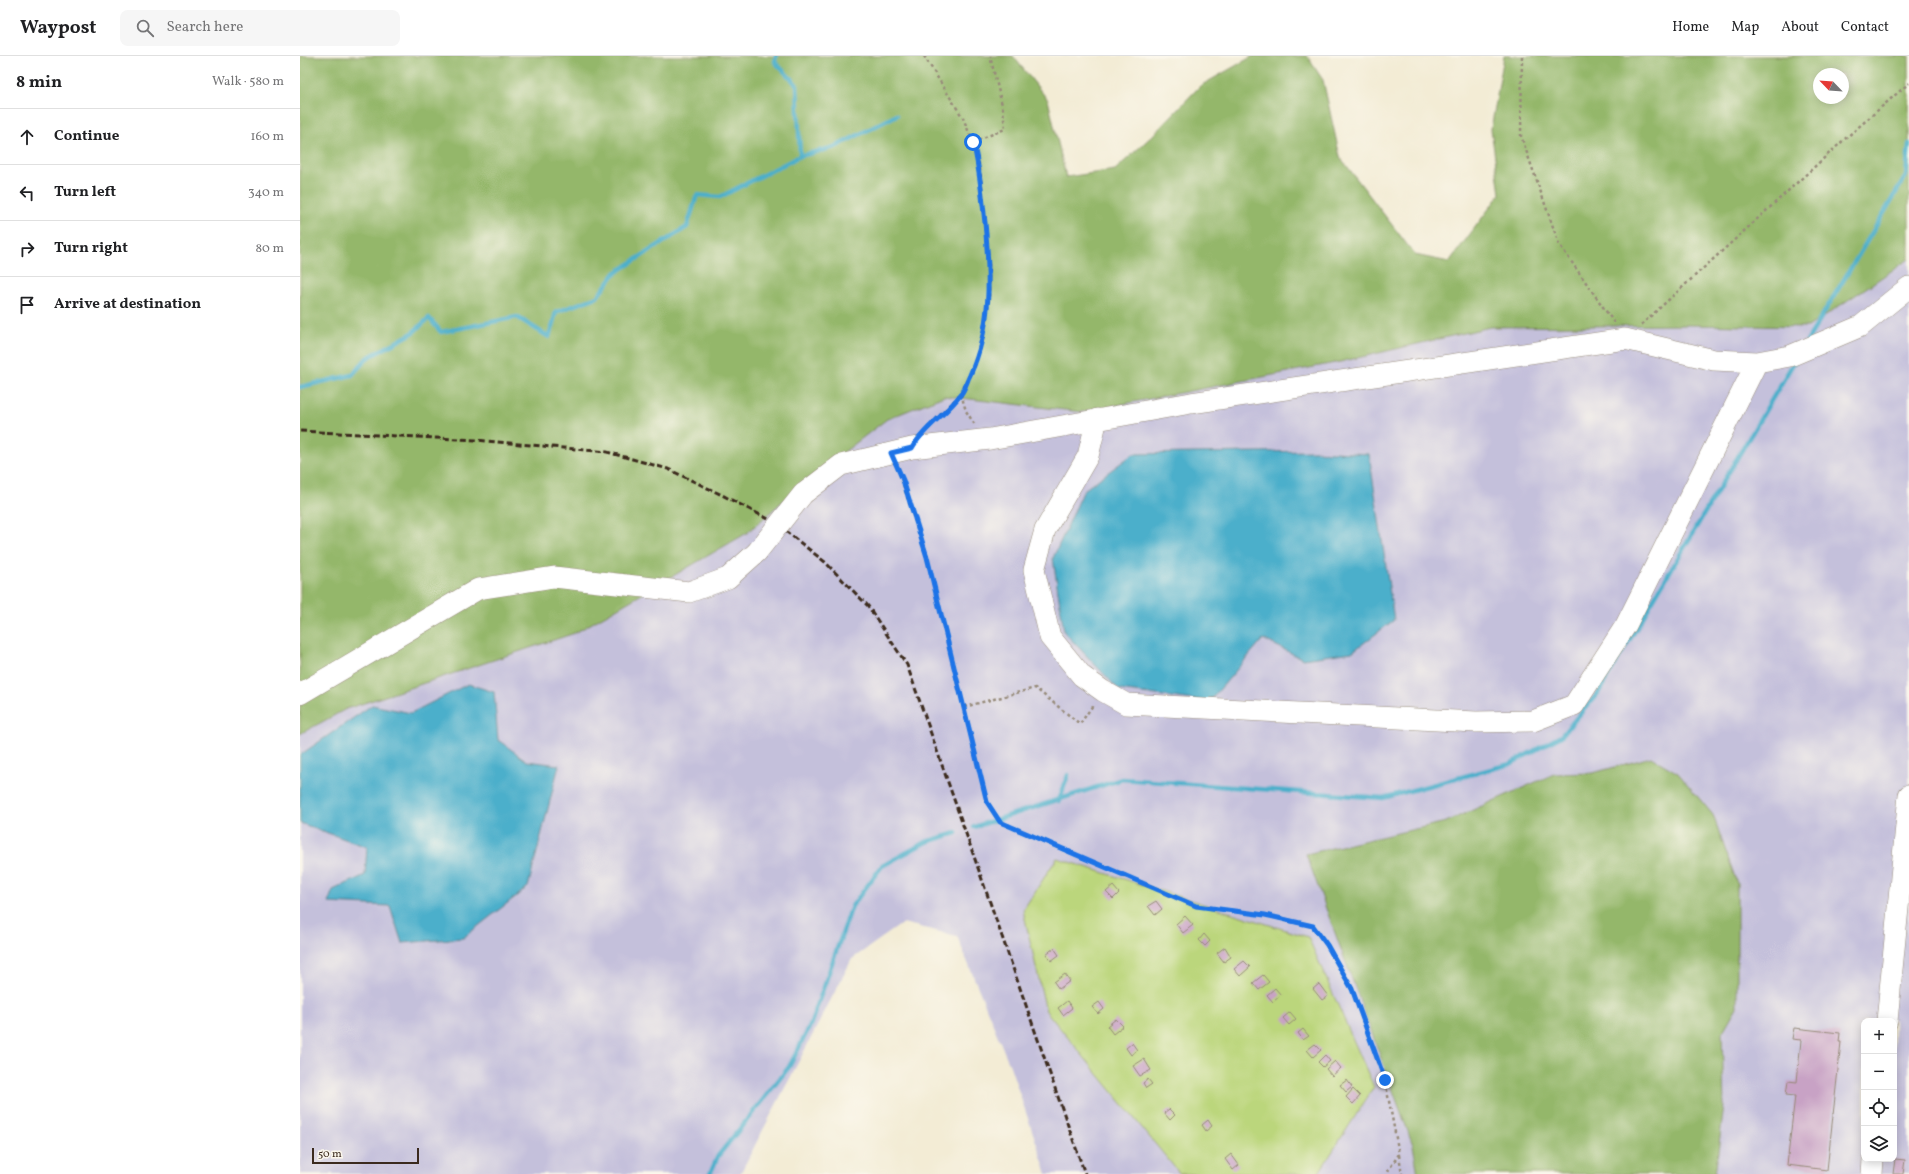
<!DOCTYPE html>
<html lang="en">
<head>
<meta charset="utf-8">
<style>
	body { margin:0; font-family:Vollkorn,serif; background:#f6f6f6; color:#202124 }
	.controls { position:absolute; right:12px; bottom:12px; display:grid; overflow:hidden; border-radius:8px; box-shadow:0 2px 10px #0003 }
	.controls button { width:36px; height:36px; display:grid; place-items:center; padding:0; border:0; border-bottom:1px solid #e0e0e0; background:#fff; color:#202124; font:20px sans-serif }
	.compass { position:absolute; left:1513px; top:12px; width:36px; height:36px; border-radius:50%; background:#fff; box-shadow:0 2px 10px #0003; rotate:295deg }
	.scale { position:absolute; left:12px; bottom:10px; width:107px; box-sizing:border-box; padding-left:4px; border:2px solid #3b2a1e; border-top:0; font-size:11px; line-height:14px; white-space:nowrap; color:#3b2a1e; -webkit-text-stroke:3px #fbf7ec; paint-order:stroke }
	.stop { position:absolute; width:12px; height:12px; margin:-9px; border:3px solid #1a73e8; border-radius:50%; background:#fff }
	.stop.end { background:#1a73e8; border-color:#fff; box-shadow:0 1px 4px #0008 }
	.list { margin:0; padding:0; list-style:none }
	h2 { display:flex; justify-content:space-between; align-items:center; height:52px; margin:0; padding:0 16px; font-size:17px }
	h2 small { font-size:13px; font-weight:400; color:#757577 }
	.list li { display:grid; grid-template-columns:26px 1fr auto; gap:12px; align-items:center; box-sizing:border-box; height:56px; padding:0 16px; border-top:1px solid #e0e0e0 }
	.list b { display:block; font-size:15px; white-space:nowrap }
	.list em { font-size:13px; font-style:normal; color:#757577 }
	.icon { flex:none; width:22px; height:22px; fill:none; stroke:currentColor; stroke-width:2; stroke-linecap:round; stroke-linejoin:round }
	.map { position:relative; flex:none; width:1609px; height:1118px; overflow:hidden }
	header { display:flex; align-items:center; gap:24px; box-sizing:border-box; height:56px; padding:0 20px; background:#fff; border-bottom:1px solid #e0e0e0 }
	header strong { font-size:19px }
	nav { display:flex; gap:22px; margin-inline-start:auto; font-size:14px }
	.search { width:280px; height:36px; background:#f6f6f6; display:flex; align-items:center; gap:10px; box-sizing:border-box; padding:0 14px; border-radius:8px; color:#757577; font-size:15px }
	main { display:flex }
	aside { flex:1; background:#fff }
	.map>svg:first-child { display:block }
</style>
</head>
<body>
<header>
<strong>Waypost</strong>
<div class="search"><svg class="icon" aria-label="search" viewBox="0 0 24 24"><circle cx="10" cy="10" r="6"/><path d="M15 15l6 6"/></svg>Search here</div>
<nav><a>Home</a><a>Map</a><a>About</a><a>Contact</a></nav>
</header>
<main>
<aside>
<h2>8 min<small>Walk · 580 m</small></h2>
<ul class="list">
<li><svg class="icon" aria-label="ahead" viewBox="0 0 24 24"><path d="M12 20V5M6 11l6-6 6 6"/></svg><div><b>Continue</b></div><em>160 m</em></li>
<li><svg class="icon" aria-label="left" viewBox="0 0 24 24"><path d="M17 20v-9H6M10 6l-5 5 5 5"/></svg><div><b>Turn left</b></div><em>340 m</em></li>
<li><svg class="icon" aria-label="right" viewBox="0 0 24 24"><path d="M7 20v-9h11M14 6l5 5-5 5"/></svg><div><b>Turn right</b></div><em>80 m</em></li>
<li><svg class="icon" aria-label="arrive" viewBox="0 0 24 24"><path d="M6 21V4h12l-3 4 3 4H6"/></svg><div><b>Arrive at destination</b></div></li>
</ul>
</aside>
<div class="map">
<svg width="1609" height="1118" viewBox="0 0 1609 1118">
	<rect width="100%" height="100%" fill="#fbf7ec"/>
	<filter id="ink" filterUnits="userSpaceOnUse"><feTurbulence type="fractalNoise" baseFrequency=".025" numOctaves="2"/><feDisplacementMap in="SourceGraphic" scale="8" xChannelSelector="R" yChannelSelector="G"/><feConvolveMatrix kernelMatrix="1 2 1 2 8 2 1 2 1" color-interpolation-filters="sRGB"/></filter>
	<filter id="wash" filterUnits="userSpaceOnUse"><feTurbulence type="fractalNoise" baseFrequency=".012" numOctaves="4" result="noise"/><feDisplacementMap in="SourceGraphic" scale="16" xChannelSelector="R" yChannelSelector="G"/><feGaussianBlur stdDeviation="0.9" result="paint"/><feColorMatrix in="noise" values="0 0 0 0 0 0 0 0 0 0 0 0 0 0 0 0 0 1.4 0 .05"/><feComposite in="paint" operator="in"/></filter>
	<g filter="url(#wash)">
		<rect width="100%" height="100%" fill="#f3ecd5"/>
		<path fill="#c4c0db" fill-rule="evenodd" d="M1609,203V1118H1018L1074,1031L746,955L880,1118H747L710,1010L657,880L603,867L552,903L440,1118H0V678L46,653L275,577L447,477L500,430L587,363L644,340L782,356L1040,306L1190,271L1389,269L1508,271ZM1564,965H1594V1103H1564Z"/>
		<path fill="#bbd67b" stroke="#7b804c" d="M757,802L1008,881L1074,1031L1018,1118H880L746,955L723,854Z"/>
		<path fill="#94b76b" stroke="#687044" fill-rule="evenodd" d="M0,0H713L748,44L766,121L815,114L853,79L900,30L953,0H1007L1023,24L1040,101L1115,199L1149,206L1200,138L1191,73L1204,0H1609V203L1508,271L1389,269L1190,271L1040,306L782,356L644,340L587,363L500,430L447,477L275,577L46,653L0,678ZM1519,18H1543V42H1519Z
			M1351,701L1378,717L1413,759L1437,827V951L1422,977L1424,1050L1415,1118H1118L1113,1089L1006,798L1146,766L1254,718L1293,717Z"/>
		<path fill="#4cafcb" stroke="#446c74" d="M1014,395L1069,398L1094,564L1052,596L1003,603L963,583L909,646L819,634L764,576L753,502L784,434L833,398Z
			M168,628L194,636L198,684L227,705L259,709L228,831L163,882L102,887L90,850L28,847L33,834L65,819L67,791L0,767V699L72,649L111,657Z"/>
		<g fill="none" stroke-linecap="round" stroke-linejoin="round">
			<path stroke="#4cafcb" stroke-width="4.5" d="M500,100L535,91L597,59
				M1507,285L1606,120L1609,88
				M0,331L52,319L67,302L111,278L129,262L141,276L217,261L249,281L256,256L297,241L315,217L387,171L397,139L420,141L500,100L497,29L475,6L476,0
				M759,745L768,719
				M674,771L822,723L1083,742L1210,708L1261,680L1298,637L1494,306
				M410,1118L418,1100L489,1011L510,970L552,850L582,810L626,786L656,777"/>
		</g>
		<g id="blocks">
			<path fill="#c8a2c5" d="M813,830L819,837L813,843L806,836Z
				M856,845L862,853L855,859L848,850Z
				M885,860L893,869L883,877L876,868Z
				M904,878L910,885L905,890L899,884Z
				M925,891L931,901L924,906L917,897Z
				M754,892L759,899L751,905L746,898Z
				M944,905L950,911L940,920L934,913Z
				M765,918L770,925L759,933L754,926Z
				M963,919L969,926L959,934L953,927Z
				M1019,928L1028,940L1022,944L1013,933Z
				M975,932L981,939L973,946L967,939Z
				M767,945L772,952L763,959L758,952Z
				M799,946L804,953L798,958L792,951Z
				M990,956L996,963L989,969L983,962Z
				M816,963L823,970L813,978L807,970Z
				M1494,972L1540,977L1539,986H1541L1527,1114L1487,1109L1495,1040L1486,1039L1488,1025L1497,1026L1501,984L1492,983Z
				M1003,973L1009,980L1003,984L998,977Z
				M832,987L837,994L831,999L826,992Z
				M1015,988L1021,994L1013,1001L1007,994Z
				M1025,999L1030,1005L1023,1011L1018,1006Z
				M844,1003L851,1014L840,1020L833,1010Z
				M1035,1005L1041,1012L1032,1020L1026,1013Z
				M848,1023L852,1028L846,1032L843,1027Z
				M1047,1024L1052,1031L1046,1036L1040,1029Z
				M1053,1033L1060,1040L1053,1048L1046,1041Z
				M869,1053L875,1059L870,1064L864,1057Z
				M908,1064L912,1070L906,1075L902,1069Z
				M931,1098L939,1109L933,1114L925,1103Z
				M1595,1103L1605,1104L1603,1118H1593Z"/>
		</g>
	</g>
	<g filter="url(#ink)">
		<use href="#blocks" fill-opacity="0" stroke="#978b7a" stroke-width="1"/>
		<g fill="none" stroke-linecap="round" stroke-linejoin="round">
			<defs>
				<path id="minor" d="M797,363L788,400L745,474L734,514L750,581L782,620L803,635L826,648L1176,666L1233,665L1274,649L1326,569L1457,306
					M503,438L541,409L612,392L690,383L891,347L1325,283L1414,304L1457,306L1490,300L1561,270L1609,231
					M0,638L178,533L254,521L389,536L428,522L457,496
					M1587,965L1609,739
					M1572,1118L1573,1103"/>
			</defs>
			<use href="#minor" stroke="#978b7a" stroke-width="22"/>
			<path stroke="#978b7a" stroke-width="2.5" stroke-dasharray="3 3" stroke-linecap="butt" d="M624,0L663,62L673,86L680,113L689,209V241L685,270L675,309L661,338L627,373
				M1222,0L1221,80L1259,188L1315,268
				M673,86L705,73L703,53L690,0
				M1341,269L1546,82L1609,27
				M661,338L666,355L675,369
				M598,412L627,501L687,746L700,766L896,850L965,859L1013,870L1027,889L1052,933L1085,1024L1099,1098L1086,1118
				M664,651L735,632L780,668L793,649
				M1099,1099L1102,1118"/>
			<use href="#minor" stroke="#fff" stroke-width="21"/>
			<path stroke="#3b2a1e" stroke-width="3" stroke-dasharray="6 3" stroke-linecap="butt" d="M0,375L176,384L307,396L368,413L422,439L474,466L525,506L568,550L607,609L785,1118"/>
			<defs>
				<path id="minor-bridge" d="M457,496L503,438"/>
			</defs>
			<use href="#minor-bridge" stroke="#978b7a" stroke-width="22" stroke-linecap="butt"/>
			<use href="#minor-bridge" stroke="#fff" stroke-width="21"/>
		</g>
	</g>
	<g fill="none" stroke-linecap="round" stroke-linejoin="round" filter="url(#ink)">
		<path stroke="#1a73e8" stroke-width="5" d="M673,86C680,113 682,140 685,167C690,220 692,270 670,319C667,325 665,333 661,338C647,358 624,371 612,392L591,397L603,424L627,501L687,746L700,766L896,850L965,859L1013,870L1027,889L1052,933L1085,1024"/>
	</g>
</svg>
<div class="controls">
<button>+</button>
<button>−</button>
<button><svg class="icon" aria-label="locate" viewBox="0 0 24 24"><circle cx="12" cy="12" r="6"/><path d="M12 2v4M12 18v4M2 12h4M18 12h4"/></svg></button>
<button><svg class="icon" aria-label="layers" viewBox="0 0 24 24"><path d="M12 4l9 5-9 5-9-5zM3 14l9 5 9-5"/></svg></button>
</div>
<svg class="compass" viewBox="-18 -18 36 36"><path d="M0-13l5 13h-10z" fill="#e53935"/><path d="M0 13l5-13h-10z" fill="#757577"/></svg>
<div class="scale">50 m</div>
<div class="stop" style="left:673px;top:86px"></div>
<div class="stop end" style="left:1085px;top:1024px"></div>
</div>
</main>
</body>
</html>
